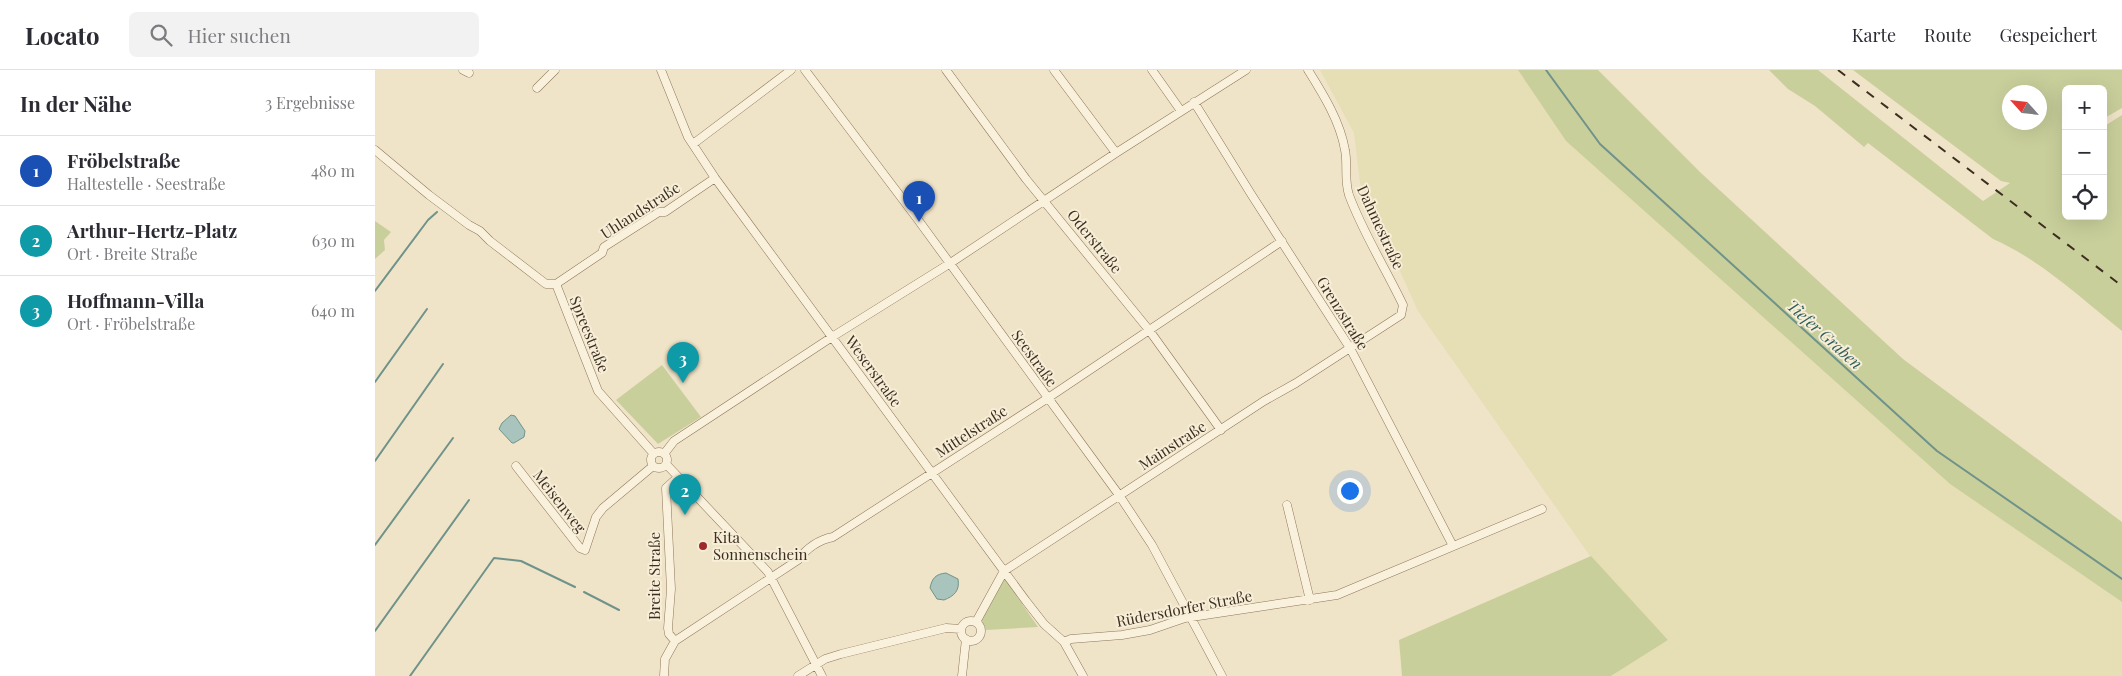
<!DOCTYPE html>
<html lang="de">
<head>
<meta charset="utf-8">
<style>
	body { margin:0; font-family:"Playfair Display",serif; background:#f2f2f3; color:#2b2b33 }
	.controls { position:absolute; right:15px; top:15px; display:grid; overflow:hidden; border-radius:8px; box-shadow:0 5px 20px #0002 }
	.controls button { width:45px; height:45px; display:grid; place-items:center; padding:0; border:0; border-bottom:1px solid #e1e1e2; background:#fff; color:#2b2b33; font:25px sans-serif }
	.compass { position:absolute; left:1627px; top:15px; width:45px; height:45px; border-radius:50%; background:#fff; box-shadow:0 5px 20px #0002; rotate:297deg }
	.you { position:absolute; left:974px; top:420px; width:18px; height:18px; margin:-12px; border:4px solid #fff; border-radius:50%; background:#1a73e8; box-shadow:0 0 0 8px #1a73e833 }
	.badge { display:grid; place-items:center; width:32px; height:32px; border-radius:50%; background:#0f766e; color:#fff; font-size:16px; font-weight:700 }
	.pin { position:absolute; translate:-50% -41px; filter:drop-shadow(0 1px 2px #0008) }
	.pin::after { content:''; position:absolute; top:26px; width:18px; height:15px; background:inherit; clip-path:polygon(0 0,100% 0,50% 100%) }
	.list { margin:0; padding:0; list-style:none }
	h2 { display:flex; justify-content:space-between; align-items:center; height:65px; margin:0; padding:0 20px; font-size:21px }
	h2 small { font-size:16px; font-weight:400; color:#7c7c81 }
	.list li { display:grid; grid-template-columns:32px 1fr auto; gap:15px; align-items:center; box-sizing:border-box; height:70px; padding:0 20px; border-top:1px solid #e1e1e2 }
	.list b { display:block; font-size:19px; white-space:nowrap }
	.list p { margin:0; font-size:16px; white-space:nowrap; color:#7c7c81 }
	.list em { font-size:16px; font-style:normal; color:#7c7c81 }
	.icon { flex:none; width:28px; height:28px; fill:none; stroke:currentColor; stroke-width:2; stroke-linecap:round; stroke-linejoin:round }
	.map { position:relative; flex:none; width:1747px; height:606px; overflow:hidden }
	header { display:flex; align-items:center; gap:30px; box-sizing:border-box; height:70px; padding:0 25px; background:#fff; border-bottom:1px solid #e1e1e2 }
	header strong { font-size:24px }
	nav { display:flex; gap:28px; margin-inline-start:auto; font-size:18px }
	.search { width:350px; height:45px; background:#f2f2f3; display:flex; align-items:center; gap:12px; box-sizing:border-box; padding:0 18px; border-radius:8px; color:#7c7c81; font-size:19px }
	main { display:flex }
	aside { flex:1; background:#fff }
	.map>svg:first-child { display:block }
</style>
</head>
<body>
<header>
<strong>Locato</strong>
<div class="search"><svg class="icon" aria-label="search" viewBox="0 0 24 24"><circle cx="10" cy="10" r="6"/><path d="M15 15l6 6"/></svg>Hier suchen</div>
<nav><a>Karte</a><a>Route</a><a>Gespeichert</a></nav>
</header>
<main>
<aside>
<h2>In der Nähe<small>3 Ergebnisse</small></h2>
<ul class="list">
<li><span class="badge" style="background:#1a4fb4">1</span><div><b>Fröbelstraße</b><p>Haltestelle · Seestraße</p></div><em>480 m</em></li>
<li><span class="badge" style="background:#0f9aa8">2</span><div><b>Arthur-Hertz-Platz</b><p>Ort · Breite Straße</p></div><em>630 m</em></li>
<li><span class="badge" style="background:#0f9aa8">3</span><div><b>Hoffmann-Villa</b><p>Ort · Fröbelstraße</p></div><em>640 m</em></li>
</ul>
</aside>
<div class="map">
<svg width="1747" height="606" viewBox="0 0 1747 606">
	<rect width="100%" height="100%" fill="#f0e4c8"/>
	<path fill="#e6deb5" d="M945,0H1143L1191,71L1575,414L1747,532V606H1236L1293,570L1215,486L1043,241L985,113L979,63Z"/>
	<path fill="#c9cf9b" fill-rule="evenodd" d="M1143,0H1223L1326,103L1528,289L1747,452V532L1575,414L1191,71Z
		M1394,0H1443L1608,131L1635,113L1626,111L1478,0H1747V38L1728,49V19H1691V146H1728V57L1747,45V261C1707,229 1666,190 1618,169L1493,73L1489,77L1440,36L1413,19ZM1634,22H1664V52H1634Z
		M0,151L16,162L9,170L10,180L0,189Z
		M287,295L326,347L283,374L241,330Z
		M1216,486L1293,570L1236,606H1027L1024,570Z
		M630,509L663,557L611,560L606,551L621,520Z"/>
	<path fill="#a9c4bc" stroke="#6f938a" d="M136,345L140,346L150,361L149,367L139,373H137L124,359L127,353Z
		M571,503L583,509C585,521 579,526 569,530L562,529L555,518C557,508 561,504 571,503Z"/>
	<g fill="none" stroke-linecap="round" stroke-linejoin="round">
		<path stroke="#6f938a" stroke-width="2" d="M1171,0L1225,74L1562,381L1747,509
			M0,221L53,150L62,142
			M0,312L52,239
			M0,391L68,294
			M0,475L78,368
			M209,522L244,540
			M0,561L94,430
			M35,606L119,488L146,491L200,517"/>
		<defs>
			<path id="minor" d="M88,0L94,3
				M286,0L313,67L340,108L651,531L669,554L689,572L708,606
				M430,0L541,147L744,425L777,475L847,606
				M571,0L651,109L774,260L846,360
				M679,0L741,83
				M777,0L806,41
				M162,18L180,0
				M819,32L876,124L975,278L1078,476
				M318,74L416,0
				M0,80L54,125L94,155L105,161L115,171L171,214H181L227,183L229,177L284,142H290L340,108
				M181,214L223,321L279,384
				M276 390a8 8 0 1 1 16 0a8 8 0 1 1-16 0Z
				M289,384L299,371L457,267L574,194L741,83L871,0
				M291,394L393,502L447,606
				M141,396L205,478L210,480L221,447L228,438L278,396
				M912,435L935,530
				M586 561a10 10 0 1 1 20 0a10 10 0 1 1-20 0Z
				M601,552L629,501L889,331L921,313L1026,245L1028,235C1011,199 988,163 974,125C969,110 973,95 970,80C965,51 948,24 933,0
				M300,571L423,490C432,478 443,470 458,467L673,328L907,171
				M689,572L696,569L747,565L775,560L810,548L962,525L1167,439
				M289,606L290,589L300,571L294,564L293,558L296,519L291,418L303,407
				M423,606L450,589L466,584L571,558L586,559
				M587,606L591,569"/>
		</defs>
		<use href="#minor" stroke="#8d765c" stroke-width="9"/>
		<use href="#minor" stroke="#faf1dc" stroke-width="8"/>
		<path stroke="#3d2e20" stroke-width="2" stroke-dasharray="9 9" stroke-linecap="butt" d="M1463,0L1747,216"/>
	</g>
	<circle fill="#9e2a2b" stroke="#f7eed8" stroke-width="2" cx="328" cy="476" r="5"/>
	<g text-anchor="middle" dominant-baseline="central" stroke-width="4" stroke-linejoin="round" paint-order="stroke">
		<g font-size="15" fill="#3d2e20" stroke="#f7eed8">
			<text transform="translate(265 140) rotate(-33)">Uhlandstraße</text>
			<text transform="translate(1006 157) rotate(65)">Dahmestraße</text>
			<text transform="translate(720 171) rotate(51)">Oderstraße</text>
			<text transform="translate(968 243) rotate(58)">Grenzstraße</text>
			<text transform="translate(215 264) rotate(68)">Spreestraße</text>
			<text transform="translate(660 288) rotate(54)">Seestraße</text>
			<text transform="translate(499 301) rotate(54)">Weserstraße</text>
			<text transform="translate(596 361) rotate(-33)">Mittelstraße</text>
			<text transform="translate(797 375) rotate(-33)">Mainstraße</text>
			<text transform="translate(185 431) rotate(52)">Meisenweg</text>
			<text transform="translate(279 506) rotate(-90)">Breite Straße</text>
			<text transform="translate(809 538) rotate(-11)">Rüdersdorfer Straße</text>
		</g>
		<g font-size="15" fill="#3d2e20" stroke="#f7eed8" text-anchor="start">
			<text x="338" y="467">Kita<tspan x="338" dy="17">Sonnenschein</tspan></text>
		</g>
		<g font-size="16" font-style="italic" fill="#2f5d5a" stroke="#f7eed8">
			<text transform="translate(1450 264) rotate(42)">Tiefer Graben</text>
		</g>
	</g>
</svg>
<div class="controls">
<button>+</button>
<button>−</button>
<button><svg class="icon" aria-label="locate" viewBox="0 0 24 24"><circle cx="12" cy="12" r="6"/><path d="M12 2v4M12 18v4M2 12h4M18 12h4"/></svg></button>
</div>
<svg class="compass" viewBox="-18 -18 36 36"><path d="M0-13l5 13h-10z" fill="#e53935"/><path d="M0 13l5-13h-10z" fill="#7c7c81"/></svg>
<div class="you"></div>
<div class="pin badge" style="left:544px;top:152px;background:#1a4fb4">1</div>
<div class="pin badge" style="left:310px;top:445px;background:#0f9aa8">2</div>
<div class="pin badge" style="left:308px;top:313px;background:#0f9aa8">3</div>
</div>
</main>
</body>
</html>
